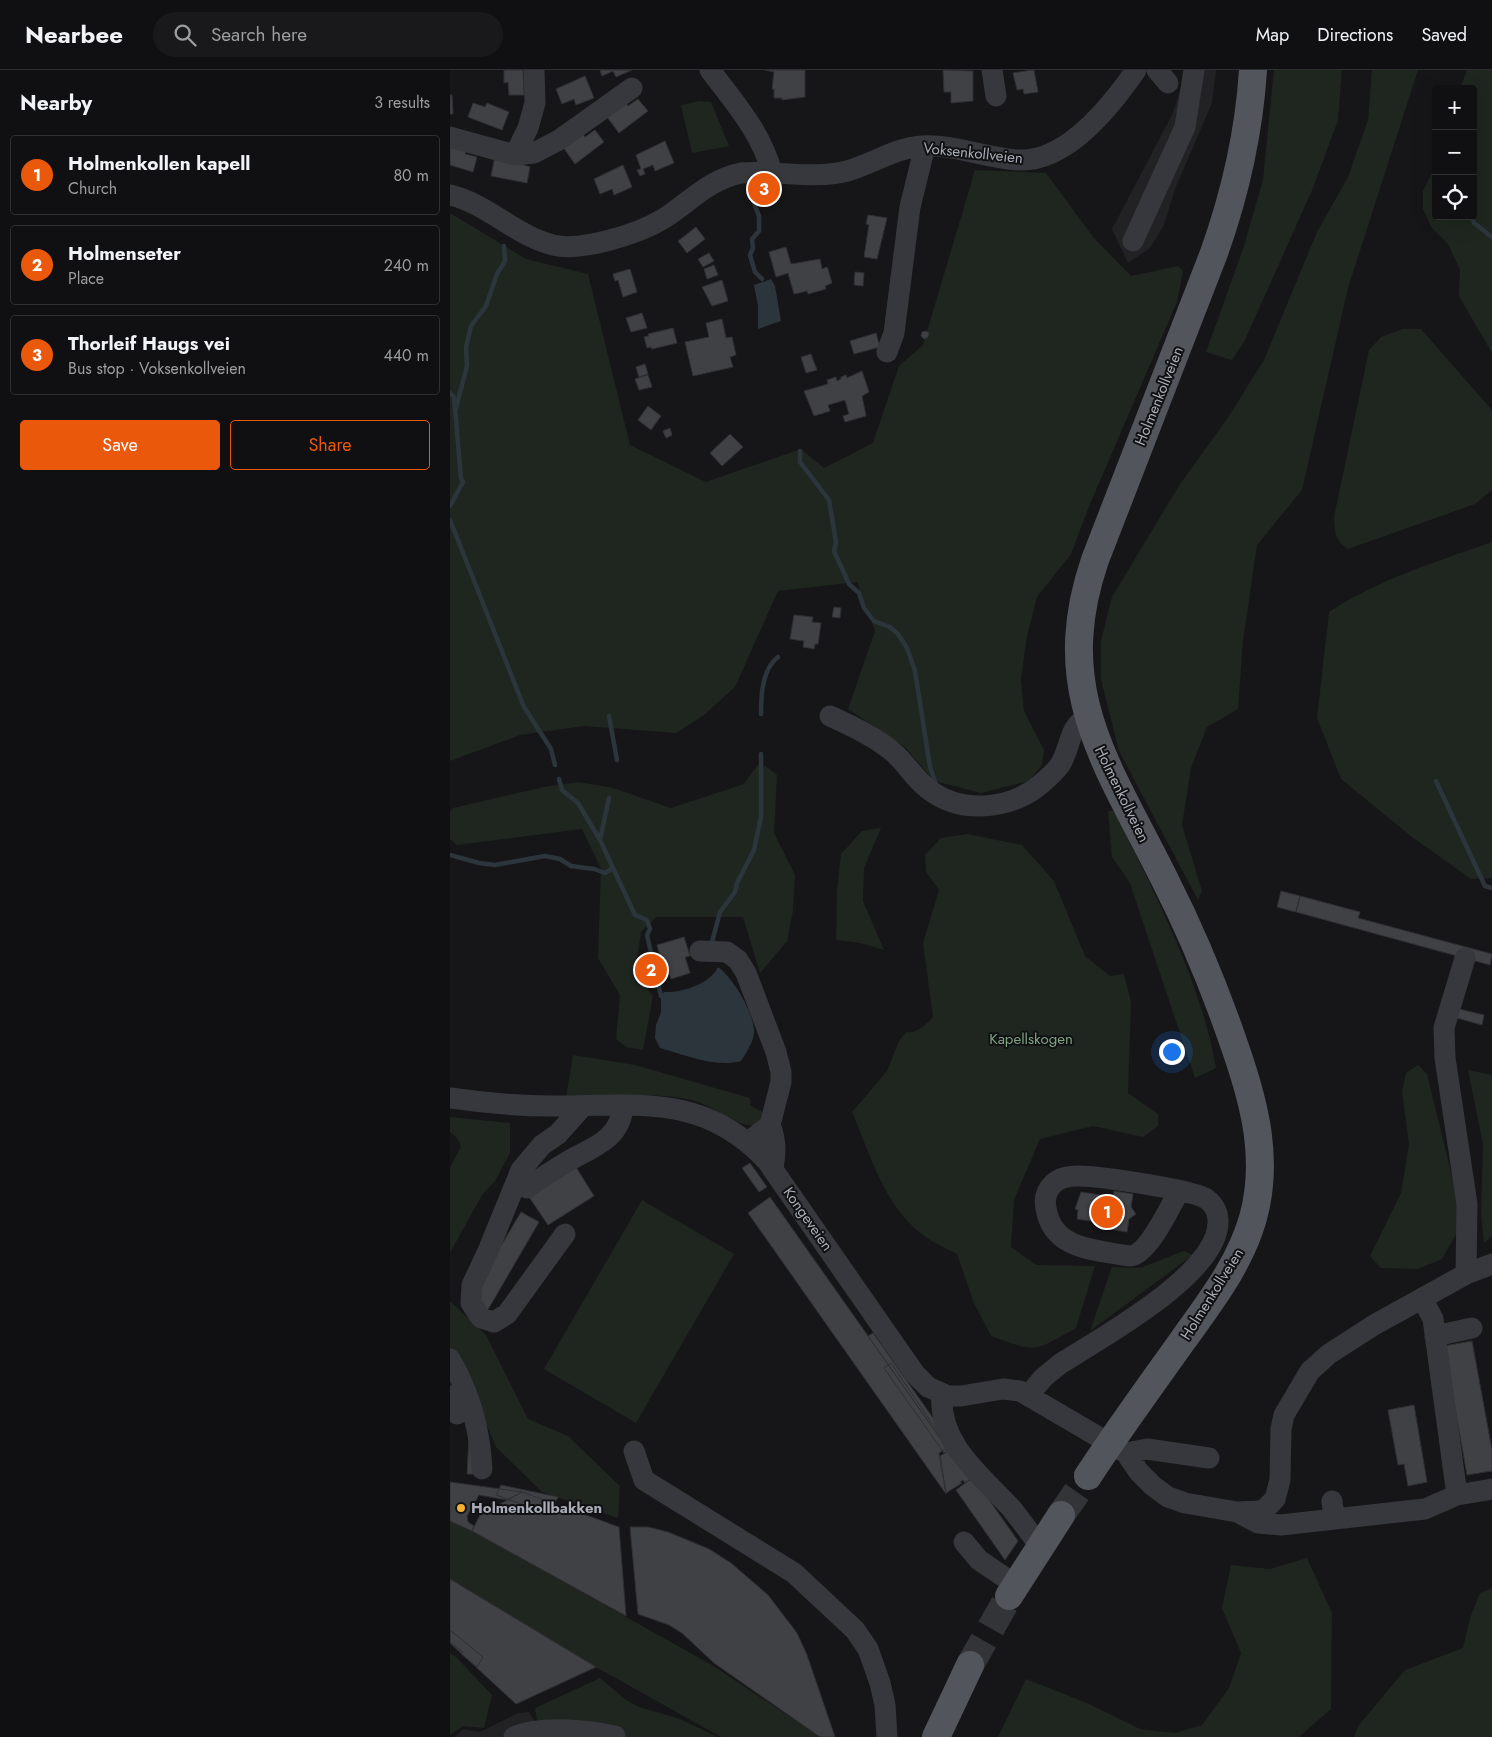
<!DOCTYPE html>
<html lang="en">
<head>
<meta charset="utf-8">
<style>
	body { margin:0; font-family:Jost,sans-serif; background:#19191b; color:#f1f3f6 }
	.controls { position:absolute; right:15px; top:15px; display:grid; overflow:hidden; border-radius:5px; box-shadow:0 5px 20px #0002 }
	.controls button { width:45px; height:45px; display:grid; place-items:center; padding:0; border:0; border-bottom:1px solid #303032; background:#101012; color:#f1f3f6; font:25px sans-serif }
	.you { position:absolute; left:721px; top:981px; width:18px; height:18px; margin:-12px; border:4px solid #fff; border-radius:50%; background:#1a73e8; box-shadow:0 0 0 8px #1a73e833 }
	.badge { display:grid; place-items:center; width:32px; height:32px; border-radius:50%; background:#ea580c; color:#fff; font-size:16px; font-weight:700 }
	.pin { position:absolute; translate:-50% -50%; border:2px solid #fff; box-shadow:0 1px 5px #0006 }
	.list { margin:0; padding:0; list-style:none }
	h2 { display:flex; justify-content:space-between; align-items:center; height:65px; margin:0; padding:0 20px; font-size:21px }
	h2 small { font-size:16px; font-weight:400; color:#9c9d9f }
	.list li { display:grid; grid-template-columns:32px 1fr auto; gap:15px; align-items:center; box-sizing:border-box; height:80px; margin:0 10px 10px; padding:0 10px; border:1px solid #303032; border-radius:5px }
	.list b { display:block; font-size:19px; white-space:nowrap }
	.list p { margin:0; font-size:16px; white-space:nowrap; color:#9c9d9f }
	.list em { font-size:16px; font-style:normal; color:#9c9d9f }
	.actions { display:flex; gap:10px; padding:15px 20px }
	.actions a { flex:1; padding:11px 0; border:1px solid #ea580c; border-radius:5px; text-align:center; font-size:18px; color:#ea580c }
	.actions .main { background:#ea580c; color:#fff }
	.icon { flex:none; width:28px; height:28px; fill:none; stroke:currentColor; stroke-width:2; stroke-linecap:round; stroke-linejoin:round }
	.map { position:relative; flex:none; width:1042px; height:1667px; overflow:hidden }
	header { display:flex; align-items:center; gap:30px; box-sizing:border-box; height:70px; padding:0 25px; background:#101012; border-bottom:1px solid #303032 }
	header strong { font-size:24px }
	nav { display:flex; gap:28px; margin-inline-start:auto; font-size:18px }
	.search { width:350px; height:45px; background:#19191b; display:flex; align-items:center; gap:12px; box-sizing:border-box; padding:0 18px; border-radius:28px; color:#9c9d9f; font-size:19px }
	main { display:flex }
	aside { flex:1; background:#101012 }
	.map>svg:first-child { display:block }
</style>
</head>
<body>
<header>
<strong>Nearbee</strong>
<div class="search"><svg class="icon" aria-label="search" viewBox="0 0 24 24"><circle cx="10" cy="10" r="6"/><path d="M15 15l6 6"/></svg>Search here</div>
<nav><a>Map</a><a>Directions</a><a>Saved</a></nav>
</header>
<main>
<aside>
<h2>Nearby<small>3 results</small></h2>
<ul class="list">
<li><span class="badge">1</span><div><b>Holmenkollen kapell</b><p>Church</p></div><em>80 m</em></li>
<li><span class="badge">2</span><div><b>Holmenseter</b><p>Place</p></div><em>240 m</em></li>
<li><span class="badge">3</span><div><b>Thorleif Haugs vei</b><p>Bus stop · Voksenkollveien</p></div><em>440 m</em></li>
</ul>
<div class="actions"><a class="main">Save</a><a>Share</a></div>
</aside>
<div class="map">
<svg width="1042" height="1667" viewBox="0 0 1042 1667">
	<rect width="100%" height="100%" fill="#161618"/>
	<path fill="#222225" d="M737,0H766L762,33L725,119L714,155L699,179L678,193L662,159L722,45Z
		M79,1642L87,1655L85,1667H5L13,1659L30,1662L68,1643Z"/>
	<path fill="#1e261f" d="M824,0H892L888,50L863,118L795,270L782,290L756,282L793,179L813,110Z
		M922,0H968L898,218L852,420L807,475L793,571L788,639L757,657L741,698L732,755L752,821L748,830L669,681L651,610V571L662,527L730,414L777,349L814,290L867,162L898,107L918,50Z
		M1017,0H1042V283L1009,226L1010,200L998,174L982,158L973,139V121L986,95V146H1023V19H1010Z
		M250,31L261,32L279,76L242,83L231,35Z
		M525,100L596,103L644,168L681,206L728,196L733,201L727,232L640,434L621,484L587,527L577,566L571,610L574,641L594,680L592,695L579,711L531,723L484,711L455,677L398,639L425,561L407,512L328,521L285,617L254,645L226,663L134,656L70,665L0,691V143L76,189L138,204L180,375L256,412L351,379L374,398L423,373L449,296L473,275Z
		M953,259H971L1042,340V420L1025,434L898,479C885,471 885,462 884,447L919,280L931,267Z
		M1042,472V808L1021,809L962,767L891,709L867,648L879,542C929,509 986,492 1042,472Z
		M310,692L327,705L324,763L345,805L343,841L337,871L310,903L293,847H206L191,862L185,903L203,926L193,980L176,977L166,969L170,925L148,888L151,799L132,759L7,775L0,769V742L3,738L94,717L129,712L163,718L221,738L294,714Z
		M658,741H665C704,824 750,907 766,998L745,1008L680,813L662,787Z
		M431,758L414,798L413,831L434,880L410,873L386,870L387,821L391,784L412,761Z
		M517,764L572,775L604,811L635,886L660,906L674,904L681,932L678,1023L708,1044V1056L693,1067L643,1056L590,1069L564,1130L561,1177L586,1195L645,1196L626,1258C583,1282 587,1283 541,1266L524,1233L507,1184C496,1178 483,1173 473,1165C434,1136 420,1084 402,1042L437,1001L449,971L456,962C468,964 476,954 483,947L473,873L489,820L476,802L475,785L491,768Z
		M123,985L185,995L300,1028V1035L314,1043L311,1055C290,1060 268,1039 248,1032C217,1021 151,1027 116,1027Z
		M968,995L977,1004L1009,1135L1008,1161L992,1189L968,1199L931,1198L920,1186L951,1123L959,1074L952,1021L956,1003Z
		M1018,1000L1042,1005V1166L1034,1173L1031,1145L1033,1074Z
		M0,1047L60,1053V1083L45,1111L32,1125L0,1183V1098L11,1076L7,1068L0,1062Z
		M192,1130L284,1184L186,1353L94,1299Z
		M734,1181L743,1185L640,1261L662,1197L690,1198Z
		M0,1231L36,1265L78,1349L118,1366L170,1416L168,1448L92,1422L46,1377L5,1281L0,1280Z
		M0,1451L22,1461L262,1595L370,1667H271L146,1597L0,1509Z
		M857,1488L882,1543L881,1639L849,1667H548L576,1609L637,1633L690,1659L725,1663L752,1655L779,1618L791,1583L772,1538L781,1495L820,1499Z
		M1042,1518V1667H904L908,1656L955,1600L1013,1578L1020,1548L1030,1523Z
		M0,1583L6,1587L42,1625L34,1658L13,1656L0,1665Z
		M150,1608L176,1630L189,1637L230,1649L268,1667H136L89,1664L85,1638Z"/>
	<path fill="#2c353c" d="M321,209L325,216L331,251L308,259V236L304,215Z
		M268,897C283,908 305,944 304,963C303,973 296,983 291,991C264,998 236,985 210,978L205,968L206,955L211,942V926L214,922C232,923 260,914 268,897Z"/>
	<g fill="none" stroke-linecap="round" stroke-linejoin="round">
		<path stroke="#2c353c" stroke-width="4.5" d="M302,128L309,146V161L302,169L303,178L300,185L305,202L312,209
			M1022,146L1024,153L1042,167
			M0,323L4,327L11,408L13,412L0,436
			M5,342L17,296L16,277L21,256L36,236L47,204L55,191L54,176
			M350,381V392L379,430L386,472L384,481L399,514L409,523L414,538L424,551L440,557L448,564L457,578L465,601L480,697L486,715
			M0,450L74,637L101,679L105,695
			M311,644C311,626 312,599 328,587
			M159,646L167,690
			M109,709L112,720L128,733L150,770L185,845L197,850L200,859L197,865L211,926
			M986,711L1035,816L1042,818
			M150,770L159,728
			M0,785L29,793L45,795L95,786L110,789L121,796L144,799L155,803L163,798
			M262,872L270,842L285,822L287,813L304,780L311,747V684"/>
	</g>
	<path fill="#404145" stroke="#303034" d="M54,0H73L74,25H59L58,12L54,13Z
		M150,0H182L166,7L163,1L152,6Z
		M355,0V27L332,30V28H324V19H322L324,2L315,0Z
		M493,0L523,1V31L501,33V22H494Z
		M582,0H584L588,22L574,24L573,19L567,20L563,3Z
		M135,6L144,28L126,35L124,29L112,34L106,19Z
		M0,25H2L3,44H0Z
		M188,29L198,41L169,63L157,47L176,33L178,36Z
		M23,33L35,37L37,33L59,42L52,60L18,47Z
		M145,60L154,72L125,94L113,77L132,64L135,67Z
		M215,71L224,93L205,101L203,95L193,99L195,104L190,106L187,100L191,99L186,85Z
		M0,75L16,79L15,84L27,87L23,102L0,95Z
		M45,86L80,97L77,113L41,106Z
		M173,95L182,117L164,125L162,119L150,124L144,109Z
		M418,145L437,148L427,189L414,187L418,161L419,155L416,154Z
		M246,157L255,169L237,183L228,171Z
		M336,177L341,194L370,189L372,199L377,197L378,199L382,213L375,216L376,219L358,224L357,221L344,224L338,203L326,207L319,182Z
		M259,183L264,191L253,197L248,189Z
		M264,195L268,205L257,209L254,199Z
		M180,199L187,222L173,227L168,210L165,211L163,204Z
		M405,202L414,203L413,216L404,215Z
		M272,210L278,231L262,236L252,217Z
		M192,243L197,258L181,262L176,248Z
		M272,249L276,268L282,267L286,285L280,287L283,297L243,306L235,272L259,267L256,253Z
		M223,258L227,273L202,279L201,277L197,278L194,267L199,266L198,264Z
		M476,261L479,263L478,267L474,269L471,266L472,262Z
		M426,263L430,277L404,284L400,271Z
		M361,284L367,300L356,303L351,287Z
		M195,294L198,304L189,307L186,297Z
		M412,301L419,322L412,326L416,346L395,352L393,346L399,344L395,330L378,335L380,341L364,346L354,321L378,314L377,310L386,307L387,311L391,309V307L396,305L397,308Z
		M198,305L202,317L189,320L185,309Z
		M198,336L211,346L201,360L188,350Z
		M220,358L222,365L216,368L213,361Z
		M280,364L293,377L272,396L260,383Z
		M384,537L391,538L390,548L382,547Z
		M344,545L363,547L362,552L371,553L368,574H365L364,579L353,577L354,571L340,569Z
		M831,821L850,826L846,842L827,837Z
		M850,826L910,842L908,848L1042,884L1040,895L846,842Z
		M234,867L240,886L235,887L240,903L221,909L216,893L212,894L207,875Z
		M1009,939L1034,945L1032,955L1007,948Z
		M300,1093L317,1117L309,1122L292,1098Z
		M124,1094L144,1126L98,1155L77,1124Z
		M664,1121L683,1124L681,1137L686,1144L679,1149L677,1162L659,1159V1154L627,1149L628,1140L625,1139L631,1122L663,1127Z
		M320,1127L497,1378L489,1383L496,1424L298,1143Z
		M71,1142L89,1152L36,1243L25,1220Z
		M423,1263L502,1375L497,1378L418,1266Z
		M1022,1271L1042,1380V1401L1017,1405L994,1276Z
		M441,1293L500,1380L494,1383L434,1298Z
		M964,1335L977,1412L958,1416L954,1394L948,1395L938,1340Z
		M19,1368L24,1404H17Z
		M500,1380L521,1409L515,1413L513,1410L510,1412L512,1413L496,1423L490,1386Z
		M523,1407L568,1471L555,1490L506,1420Z
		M0,1412L72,1422L57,1430L29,1425L17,1446L18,1452L24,1456L22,1461L0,1451Z
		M51,1415L108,1427L99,1444L46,1425Z
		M72,1422L169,1457L176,1546L22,1461L30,1445Z
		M180,1457H198L218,1462L259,1479L281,1493L318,1525L347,1563L357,1585L385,1667H370L264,1593L232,1563L219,1555L188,1544Z
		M0,1509L146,1597L66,1634L0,1573Z
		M0,1560L33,1587L27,1597L11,1584L13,1582L0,1572Z"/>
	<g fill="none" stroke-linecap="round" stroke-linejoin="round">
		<path stroke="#333438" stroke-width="28" stroke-dasharray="28 14" stroke-linecap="butt" d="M611,1445L638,1406
			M520,1595L559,1526"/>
		<path stroke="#37383d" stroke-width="21" d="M260,0C284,32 312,63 322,103
			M542,0L546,26
			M707,0L718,13
			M0,67L65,85L78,58L85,33L84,0
			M65,85L84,83L109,70L182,18
			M0,125C38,134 66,166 103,175C131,182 188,164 213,149C240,132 258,110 291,103C326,100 363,110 397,101C423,94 444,78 472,76C506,74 537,89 570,90C618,91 661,36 686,0
			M683,171L735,57L744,0
			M437,282L444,263L460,137L475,76
			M380,646C401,656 426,667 443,682C456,693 464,708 477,718C510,745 560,740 591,714C598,708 605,702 610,695C621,678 618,656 638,647
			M250,881L277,882L288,890L296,903L326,982L331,1002V1012L320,1055L298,1072
			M1015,888L994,958L995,988L1017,1134L1016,1204
			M0,1028C34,1033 68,1036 103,1036C187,1036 254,1023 317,1091L465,1304L478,1317L498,1326H511L553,1319L570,1321L676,1383L689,1402L703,1416L718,1427L735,1433L787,1442L809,1441L815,1439L825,1429L830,1410L831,1359L834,1345L860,1301L879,1284L924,1255L1016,1204L1042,1194
			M320,1055C326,1070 326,1082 323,1098
			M77,1118C91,1108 105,1099 120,1090C144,1077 171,1068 173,1036
			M115,1164L57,1244L44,1252L31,1248L21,1233L22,1215L38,1181L71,1100L92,1075L108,1064L133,1036
			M972,1228L983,1249L1007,1425
			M985,1266L1022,1258
			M0,1289C20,1323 30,1360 32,1399
			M492,1324C488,1374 532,1406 562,1439C569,1448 576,1457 583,1467
			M579,1325L593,1308L610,1294C650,1268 771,1203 768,1150C768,1141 762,1132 755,1128C737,1119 649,1106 628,1106C619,1106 609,1108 603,1114C596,1121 594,1129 596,1138C602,1180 646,1180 680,1186C698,1185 720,1137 729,1121
			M0,1326L7,1344
			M184,1381L194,1410L344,1503L405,1560L418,1579L430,1613L435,1635L437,1667
			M676,1383L697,1379L759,1388
			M882,1431L884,1449
			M789,1443L808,1453L831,1455L975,1439L1007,1425L1042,1419
			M514,1472L529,1490L566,1515
			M64,1667C90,1655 137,1660 165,1666"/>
		<path stroke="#53555c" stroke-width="28" d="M638,1406C668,1360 701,1315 733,1270C760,1232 790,1194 803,1148C819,1090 805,1035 786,980C766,921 742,863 714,808C658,695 600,621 645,490L764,183C785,124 799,63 803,0
			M559,1526L611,1445
			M486,1667L520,1595"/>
	</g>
	<circle fill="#f2b134" stroke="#111113" stroke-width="2" cx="11" cy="1438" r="5"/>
	<g text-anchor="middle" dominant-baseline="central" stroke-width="4" stroke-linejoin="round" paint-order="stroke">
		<g font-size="15" fill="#a8adb8" stroke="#111113">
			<text transform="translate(523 83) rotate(6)">Voksenkollveien</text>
			<text transform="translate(709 326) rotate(-68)">Holmenkollveien</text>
			<text transform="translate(672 724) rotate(64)">Holmenkollveien</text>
			<text transform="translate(358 1149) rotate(55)">Kongeveien</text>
			<text transform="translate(762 1224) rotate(-58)">Holmenkollveien</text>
		</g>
		<g font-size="15" fill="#7fa381" stroke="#111113">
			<text x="581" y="969">Kapellskogen</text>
		</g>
		<g font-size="15" font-weight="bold" fill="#a8adb8" stroke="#111113" text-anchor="start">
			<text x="21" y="1438">Holmenkollbakken</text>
		</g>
	</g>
</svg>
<div class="controls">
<button>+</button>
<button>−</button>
<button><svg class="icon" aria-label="locate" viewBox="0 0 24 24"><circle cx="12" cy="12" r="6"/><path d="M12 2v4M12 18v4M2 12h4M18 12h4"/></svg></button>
</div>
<div class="you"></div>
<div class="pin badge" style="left:657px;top:1142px">1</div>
<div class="pin badge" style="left:201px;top:900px">2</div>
<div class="pin badge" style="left:314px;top:119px">3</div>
</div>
</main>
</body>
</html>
